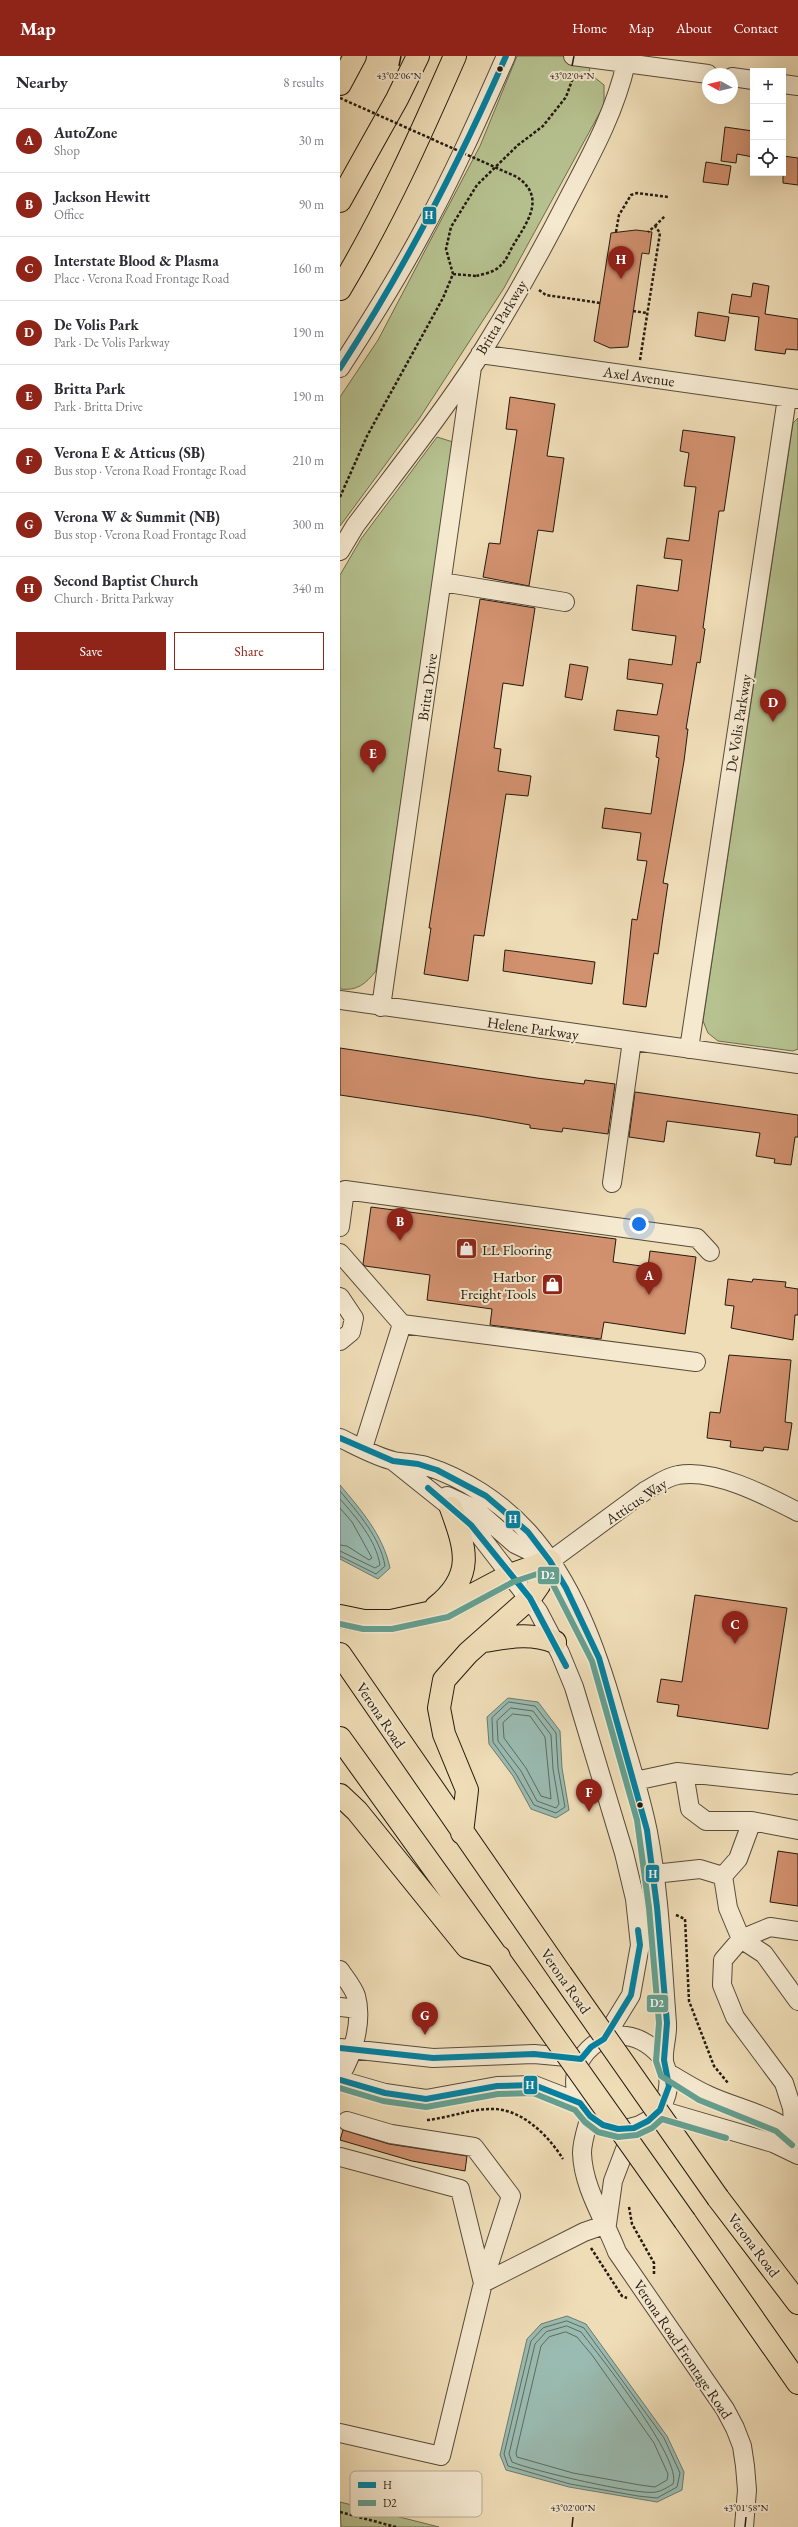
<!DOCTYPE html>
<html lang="en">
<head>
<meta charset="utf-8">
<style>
	body { margin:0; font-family:"EB Garamond",serif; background:#f7f7f7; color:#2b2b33 }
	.controls { position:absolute; right:12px; top:12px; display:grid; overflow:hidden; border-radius:0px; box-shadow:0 4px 16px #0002 }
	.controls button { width:36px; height:36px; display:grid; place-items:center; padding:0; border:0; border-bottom:1px solid #e1e1e2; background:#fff; color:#2b2b33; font:20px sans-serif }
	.compass { position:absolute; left:362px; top:12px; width:36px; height:36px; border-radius:50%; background:#fff; box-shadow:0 4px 16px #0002; rotate:278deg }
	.you { position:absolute; left:299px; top:1168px; width:14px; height:14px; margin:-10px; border:3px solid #fff; border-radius:50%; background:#1a73e8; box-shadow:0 0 0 6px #1a73e833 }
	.badge { display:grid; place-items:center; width:26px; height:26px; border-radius:50%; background:#8f2418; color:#fff; font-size:13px; font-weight:700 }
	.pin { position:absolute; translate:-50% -33px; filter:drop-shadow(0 1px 2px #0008) }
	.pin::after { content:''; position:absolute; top:21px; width:14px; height:12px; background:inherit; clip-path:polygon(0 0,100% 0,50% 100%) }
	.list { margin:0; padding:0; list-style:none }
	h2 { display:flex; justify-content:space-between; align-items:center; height:52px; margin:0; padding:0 16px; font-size:17px }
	h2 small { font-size:13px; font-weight:400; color:#7c7c81 }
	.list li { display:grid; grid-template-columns:26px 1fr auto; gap:12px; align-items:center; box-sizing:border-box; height:64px; padding:0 16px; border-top:1px solid #e1e1e2 }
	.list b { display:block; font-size:15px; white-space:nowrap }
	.list p { margin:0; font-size:13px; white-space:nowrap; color:#7c7c81 }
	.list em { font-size:13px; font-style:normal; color:#7c7c81 }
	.actions { display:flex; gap:8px; padding:12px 16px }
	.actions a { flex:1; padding:9px 0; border:1px solid #8f2418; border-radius:0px; text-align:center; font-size:14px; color:#8f2418 }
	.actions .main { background:#8f2418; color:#fff }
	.icon { flex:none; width:22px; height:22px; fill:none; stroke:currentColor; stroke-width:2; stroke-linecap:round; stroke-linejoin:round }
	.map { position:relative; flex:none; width:458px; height:2471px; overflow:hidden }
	header { display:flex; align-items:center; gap:24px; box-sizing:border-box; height:56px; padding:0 20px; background:#8f2418; color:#fff }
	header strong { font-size:19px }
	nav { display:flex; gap:22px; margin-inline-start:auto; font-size:14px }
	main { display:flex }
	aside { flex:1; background:#fff }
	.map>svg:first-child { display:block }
</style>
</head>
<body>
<header>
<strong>Map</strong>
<nav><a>Home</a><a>Map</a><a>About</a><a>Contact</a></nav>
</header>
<main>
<aside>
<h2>Nearby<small>8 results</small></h2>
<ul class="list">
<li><span class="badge">A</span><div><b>AutoZone</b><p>Shop</p></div><em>30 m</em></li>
<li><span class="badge">B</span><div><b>Jackson Hewitt</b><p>Office</p></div><em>90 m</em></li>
<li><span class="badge">C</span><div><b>Interstate Blood &amp; Plasma</b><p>Place · Verona Road Frontage Road</p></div><em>160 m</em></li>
<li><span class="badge">D</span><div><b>De Volis Park</b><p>Park · De Volis Parkway</p></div><em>190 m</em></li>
<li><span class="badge">E</span><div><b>Britta Park</b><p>Park · Britta Drive</p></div><em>190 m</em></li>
<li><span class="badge">F</span><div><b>Verona E &amp; Atticus (SB)</b><p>Bus stop · Verona Road Frontage Road</p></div><em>210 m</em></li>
<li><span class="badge">G</span><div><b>Verona W &amp; Summit (NB)</b><p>Bus stop · Verona Road Frontage Road</p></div><em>300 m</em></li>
<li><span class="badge">H</span><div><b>Second Baptist Church</b><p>Church · Britta Parkway</p></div><em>340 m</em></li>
</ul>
<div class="actions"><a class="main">Save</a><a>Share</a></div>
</aside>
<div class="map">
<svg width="458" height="2471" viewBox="0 0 458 2471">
	<rect width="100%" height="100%" fill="#efddb7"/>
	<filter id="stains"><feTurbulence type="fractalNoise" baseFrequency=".005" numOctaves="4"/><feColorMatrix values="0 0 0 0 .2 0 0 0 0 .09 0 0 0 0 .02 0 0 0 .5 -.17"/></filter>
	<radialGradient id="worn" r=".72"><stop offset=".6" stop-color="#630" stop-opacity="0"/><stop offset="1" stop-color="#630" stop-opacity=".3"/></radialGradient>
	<path fill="#b6c290" stroke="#6d6e50" d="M177,0H252L249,17L264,29V49L164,232L79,363L0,470V341L38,284L140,90Z
		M458,362V993L453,995L378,985L368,977L363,965L453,367Z
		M97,381L113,386L112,400L36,915C25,928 18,935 0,933V519L21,483Z
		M0,2446L99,2471H1Z"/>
	<path fill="#9abbb1" stroke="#6b7b70" d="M0,1429C21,1454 43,1479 50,1512L38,1523L0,1503Z
		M168,1642L198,1646L220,1675L222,1712L229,1754L216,1762L191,1753L173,1720L149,1688L147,1661Z
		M227,2260L246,2268L327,2380L344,2416L342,2434L317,2446L229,2431L166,2414L160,2399L187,2283L201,2268Z"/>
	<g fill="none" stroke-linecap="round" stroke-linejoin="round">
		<path stroke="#5f6a60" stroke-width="1" d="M0,1435C18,1457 40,1481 45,1510L36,1518L0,1500
			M0,1443C16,1461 36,1484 40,1509L35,1512L0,1495
			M0,1452L12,1466L32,1502L29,1504L7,1490L0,1489
			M169,1646L195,1650L216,1677L218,1712L225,1751L216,1757L194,1749L176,1718L153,1686L152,1662Z
			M171,1652L193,1655L211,1679L213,1713L219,1748L216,1752L197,1745L181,1715L158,1685L157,1665Z
			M173,1658L190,1660L205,1681L211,1743L201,1740L186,1712L164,1682L163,1667Z
			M227,2265L244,2272L324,2382L340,2417L337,2431L317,2442L298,2440L230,2428L168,2410L164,2398L191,2285L203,2272Z
			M227,2270L241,2276C259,2299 343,2404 333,2428C328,2431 322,2435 316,2436C299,2440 190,2414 172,2406L169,2398L195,2288L206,2276Z
			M226,2276L237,2281L252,2299L314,2387L328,2418L327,2424L315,2431L300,2429L233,2417L177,2401L176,2397L201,2290L209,2281Z"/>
	</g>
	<path fill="#d2916f" stroke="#241a0f" d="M385,71L413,75V101L397,98L396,107L381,105Z
		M443,100L458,102V129L443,127Z
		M366,106L391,110L388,129L363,126Z
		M296,174L312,176L309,198L302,197L288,291L270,292L254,285L271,177Z
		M413,227L429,230L425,258L458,263V294L446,293L445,298L415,294L419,261L389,257L392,238L411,241Z
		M358,256L389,261L385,285L355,280Z
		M170,341L215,348L207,400L224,402L213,476L198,474L189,530L143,521L149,487L160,488L177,374L166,373Z
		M343,374L395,381L384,455H379L363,572L365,573L360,607L357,606L346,673H348L344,705L323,827L328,828L322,868L318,898L314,897L306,951L283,948L292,863L297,864L307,805L297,804L301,777L262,772L265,752L311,758L319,702L316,701L319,680L274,674L277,654L317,659L323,628L287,623L289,603L332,609L336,580L292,574L297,529L338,535L342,504L324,502L327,482L349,485L356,431L344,430L349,397L340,395Z
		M140,543L195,552L183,630L163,627L154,692L161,693L158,715L191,720L188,740L166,738L144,880L134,879L128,925L84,918L91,872H89Z
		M230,608L248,611L242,644L225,641Z
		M165,894L255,906L252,928L163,915Z
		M0,992L197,1022L244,1028L245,1024L275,1028L268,1078L223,1072L222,1076L190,1072V1069L139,1060L0,1039Z
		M295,1036L458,1059V1081H455L451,1109L434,1107L435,1103L416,1100L420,1077L327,1065L324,1086L289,1081Z
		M31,1151L276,1183L273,1206L308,1211L310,1195L356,1201L345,1278L264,1266L261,1283L150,1269L152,1253L87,1244L90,1219L25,1210L23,1208Z
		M388,1223L412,1226L413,1223L446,1226L445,1231L458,1233V1259H455L453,1284L391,1272L394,1250L385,1249Z
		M389,1299L451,1304L445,1366L452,1367L448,1394L424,1391L423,1395L390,1391L391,1385L367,1382L370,1356L380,1357Z
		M355,1539L447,1552L428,1673L337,1660L339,1649L317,1646L321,1623L342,1626Z
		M438,1795L458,1798V1850L430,1846Z
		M3,2074L49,2088L127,2100L125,2115L72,2105L0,2084Z"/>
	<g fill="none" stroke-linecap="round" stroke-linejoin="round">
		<defs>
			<path id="minor" d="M233,0L368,18
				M392,21L413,24
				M443,28L458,30
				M140,298L458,343
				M0,312C28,269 55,226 80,180C112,122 139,61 166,0
				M0,495L15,470C57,414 102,358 140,299C171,249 201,196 228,143C251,99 275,56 286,7
				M102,526L225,546
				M0,944L458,1008
				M41,951L132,311
				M349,993L447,342
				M272,1127L292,985
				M0,1171L5,1134L357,1182L370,1196
				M0,1197L62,1268
				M0,1241L14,1262L11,1276L0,1285
				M0,1382C17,1390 36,1401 54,1405C65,1407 75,1407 86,1410C124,1422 162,1447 188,1476C233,1526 257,1594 275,1657C287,1697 300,1736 308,1776C320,1839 322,1904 327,1967C328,1980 323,1992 324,2004C324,2008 326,2011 327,2015C331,2031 326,2047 315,2059C297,2076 266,2078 248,2058C206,2010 276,1943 324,2004
				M23,1392L62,1268L356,1306
				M53,1405L118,1457L137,1476L198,1555L220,1597L234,1631L284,1797L295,1843L300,1889L291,1939L264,1983
				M107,1440L135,1453L175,1488L210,1505
				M210,1505L305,1435C316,1429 326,1421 338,1419C374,1412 427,1440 458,1456
				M344,1717L350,1753L366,1765H412L398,1803L383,1820
				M295,1725L337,1716L456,1729L458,1726
				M412,1765L458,1774
				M314,1818L360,1813L383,1820L388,1852L401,1883L424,1898L458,1945
				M0,1914C5,1922 13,1931 16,1940C23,1965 13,1999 0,2020
				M0,1951L18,1953
				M0,1992L93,2002L194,1998L238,2002
				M328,2017C341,2024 354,2033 368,2039C395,2052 439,2060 458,2083
				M0,2024L45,2037L86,2043L157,2030L194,2029L240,2047
				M320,2054L433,2087L458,2099
				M250,2060C247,2072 242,2085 242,2097C243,2132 265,2164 277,2196L385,2353L395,2372L402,2390L405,2410L407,2434L404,2471
				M7,2065L51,2078L134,2091L171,2140L143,2227
				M454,2079L452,2052L444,2027L395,1961L382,1929L383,1904L401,1883L430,1871L458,1875
				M0,2101L120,2133L143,2227
				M267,2168L273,2125L292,2075
				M0,2377L101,2400L143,2227L244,2176L267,2168"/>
			<path id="highway" d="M0,28L15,0
				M0,145L57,43L78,0
				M0,233C45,158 80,80 115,0
				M96,1551C135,1520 126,1493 111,1452
				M0,1560L24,1565H51L106,1553L170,1519L210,1505
				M144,1585C169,1581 190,1576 215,1586
				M0,1598L221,1918
				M0,1682L187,1942
				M0,1739L17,1755L127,1891L159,1901
				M122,1777L127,1734L104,1678L99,1652L104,1624L128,1597L190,1542L199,1529L210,1505
				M378,2142L458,2247
				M345,2165L458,2327"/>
		</defs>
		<use href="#minor" stroke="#574b39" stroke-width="20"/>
		<use href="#highway" stroke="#241a0f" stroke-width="24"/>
		<path stroke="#241a0f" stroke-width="2.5" stroke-dasharray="3 2" stroke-linecap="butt" d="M315,170L325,160
			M276,176L279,159L291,139L297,137L328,141
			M113,218L136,220
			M199,234L206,239L260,247
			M293,255L307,257
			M300,304L320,177L315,170L308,176
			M0,441L27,380L103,242L113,218L106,193L111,171L137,129L178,89L203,70L226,41L234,19
			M336,1859L345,1863L349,1945L374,2010L388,2027
			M87,2064C108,2062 130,2053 151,2053C181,2052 208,2079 223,2103
			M289,2151L292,2168L314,2207V2218
			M251,2192L282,2240L287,2242
			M0,2456L56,2471"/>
		<use href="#minor" stroke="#f5e9d0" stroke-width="18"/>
		<use href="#highway" stroke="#efddb7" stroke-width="22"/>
		<defs>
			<path id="highway-bridge" d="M221,1918L378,2142
				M187,1942L345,2165"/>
		</defs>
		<use href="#highway-bridge" stroke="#241a0f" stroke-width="24" stroke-linecap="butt"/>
		<path stroke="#241a0f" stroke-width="2.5" stroke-dasharray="3 2" stroke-linecap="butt" d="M0,42L177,121C206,141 188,165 174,188C170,194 167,204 161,209C155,216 144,218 136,220"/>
		<use href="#highway-bridge" stroke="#efddb7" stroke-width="22"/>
		<defs>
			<path id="bus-1" d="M0,312C65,212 118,109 166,0
				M0,1382L53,1405L78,1408L97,1414L146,1440L188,1476L210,1505L226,1532L259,1602L307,1774L317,1851L327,1967L324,2004L329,2030L320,2054L308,2065L294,2072L278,2073L263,2069L250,2060L240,2047L194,2029L157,2030L86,2043L45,2037L0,2024
				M88,1432L131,1469L190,1542L226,1610
				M0,1992L93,2002L194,1998L241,2003L251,1991L264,1983L291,1939L300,1889L298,1874"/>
			<path id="bus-2" d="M0,1568L23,1573H52L108,1561L173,1526L206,1515L252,1605L297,1764L309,1852L319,1967L316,2005L321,2020L359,2044L436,2075L452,2089
				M0,2032L43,2045L86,2051L158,2038L193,2037L235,2054L245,2066L258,2076L278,2081L297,2079L312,2072L322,2063L386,2082"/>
		</defs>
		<use href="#bus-1" stroke="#f5e9d0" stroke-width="9"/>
		<use href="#bus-2" stroke="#f5e9d0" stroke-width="9"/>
		<use href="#bus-1" stroke="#0381a1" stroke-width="6"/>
		<use href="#bus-2" stroke="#64a090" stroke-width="6"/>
	</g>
	<path fill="none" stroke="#241a0f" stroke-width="1.5" d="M59,10L61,0M232,10L234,0M232,2471L233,2461M405,2471L406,2461"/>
	<defs>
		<symbol id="shop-square" viewBox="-11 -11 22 22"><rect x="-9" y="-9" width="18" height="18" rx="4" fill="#8f2418" stroke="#f5e9d0"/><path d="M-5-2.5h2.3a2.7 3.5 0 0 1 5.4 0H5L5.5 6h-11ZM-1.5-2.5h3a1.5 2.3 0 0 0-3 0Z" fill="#fff"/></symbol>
	</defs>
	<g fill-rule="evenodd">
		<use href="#shop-square" x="114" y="1180" width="25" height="25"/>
		<use href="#shop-square" x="200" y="1216" width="25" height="25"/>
	</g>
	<g fill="#241a0f" stroke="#f5e9d0" stroke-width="1.5">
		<circle cx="160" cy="13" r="3.5"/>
		<circle cx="300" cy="1749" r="3.5"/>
	</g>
	<g text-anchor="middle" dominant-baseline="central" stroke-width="4" stroke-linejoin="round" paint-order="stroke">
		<g font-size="15" fill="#241a0f" stroke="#f5e9d0">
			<text transform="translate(161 261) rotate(-59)">Britta Parkway</text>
			<text transform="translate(299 320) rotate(8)">Axel Avenue</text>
			<text transform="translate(87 631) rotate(-82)">Britta Drive</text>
			<text transform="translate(398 667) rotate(-81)">De Volis Parkway</text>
			<text transform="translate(193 972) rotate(8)">Helene Parkway</text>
			<text transform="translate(296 1445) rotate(-34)">Atticus Way</text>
			<text transform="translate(41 1659) rotate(56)">Verona Road</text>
			<text transform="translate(226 1925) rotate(55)">Verona Road</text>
			<text transform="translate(414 2189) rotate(53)">Verona Road</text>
			<text transform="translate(343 2293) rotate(56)">Verona Road Frontage Road</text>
		</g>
		<g font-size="15" fill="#241a0f" stroke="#f5e9d0" text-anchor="start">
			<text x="142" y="1193">LL Flooring</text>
			<text x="196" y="1220" text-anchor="end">Harbor<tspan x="196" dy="17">Freight Tools</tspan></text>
		</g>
	</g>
	<rect x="10" y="2415" width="132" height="46" rx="6" fill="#f5e9d0" stroke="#b6ab96" stroke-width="1"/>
	<rect x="18" y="2426" width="18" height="6" fill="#0381a1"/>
	<rect x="18" y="2444" width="18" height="6" fill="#64a090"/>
	<g font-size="11" fill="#241a0f">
		<text x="43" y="2433">H</text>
		<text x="43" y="2451">D2</text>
	</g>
	<g font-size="10" text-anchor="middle" fill="#241a0f" stroke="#f5e9d0" stroke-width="4" stroke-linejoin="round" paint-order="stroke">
		<text x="59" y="23">43°02'06"N</text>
		<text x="232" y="23">43°02'04"N</text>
		<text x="233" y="2455">43°02'00"N</text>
		<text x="406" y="2455">43°01'58"N</text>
	</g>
	<g stroke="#f5e9d0" stroke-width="1.5">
		<rect x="82" y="150" width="15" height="19" rx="4" fill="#0381a1"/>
		<rect x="165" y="1454" width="16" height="19" rx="4" fill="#0381a1"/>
		<rect x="197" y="1510" width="23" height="19" rx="4" fill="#64a090"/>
		<rect x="305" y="1808" width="15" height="19" rx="4" fill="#0381a1"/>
		<rect x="306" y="1938" width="23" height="19" rx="4" fill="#64a090"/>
		<rect x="183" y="2019" width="15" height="20" rx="4" fill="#0381a1"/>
	</g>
	<g font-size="11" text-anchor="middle" font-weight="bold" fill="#fff">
		<text x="89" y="163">H</text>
		<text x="173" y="1467">H</text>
		<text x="208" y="1523">D2</text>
		<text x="313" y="1822">H</text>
		<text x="317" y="1951">D2</text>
		<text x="190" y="2033">H</text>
	</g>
	<rect width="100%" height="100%" filter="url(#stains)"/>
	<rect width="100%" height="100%" fill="url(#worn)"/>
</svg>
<div class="controls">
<button>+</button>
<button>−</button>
<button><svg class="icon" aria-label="locate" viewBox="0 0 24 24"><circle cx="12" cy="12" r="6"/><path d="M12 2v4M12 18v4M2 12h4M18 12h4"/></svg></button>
</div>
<svg class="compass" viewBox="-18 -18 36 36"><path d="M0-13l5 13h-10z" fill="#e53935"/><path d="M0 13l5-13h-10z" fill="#7c7c81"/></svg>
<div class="you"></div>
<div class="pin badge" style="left:309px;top:1239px">A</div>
<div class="pin badge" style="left:60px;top:1185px">B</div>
<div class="pin badge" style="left:395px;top:1588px">C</div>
<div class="pin badge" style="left:433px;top:666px">D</div>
<div class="pin badge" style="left:33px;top:717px">E</div>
<div class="pin badge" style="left:249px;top:1756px">F</div>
<div class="pin badge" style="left:85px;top:1979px">G</div>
<div class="pin badge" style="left:281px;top:223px">H</div>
</div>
</main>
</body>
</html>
